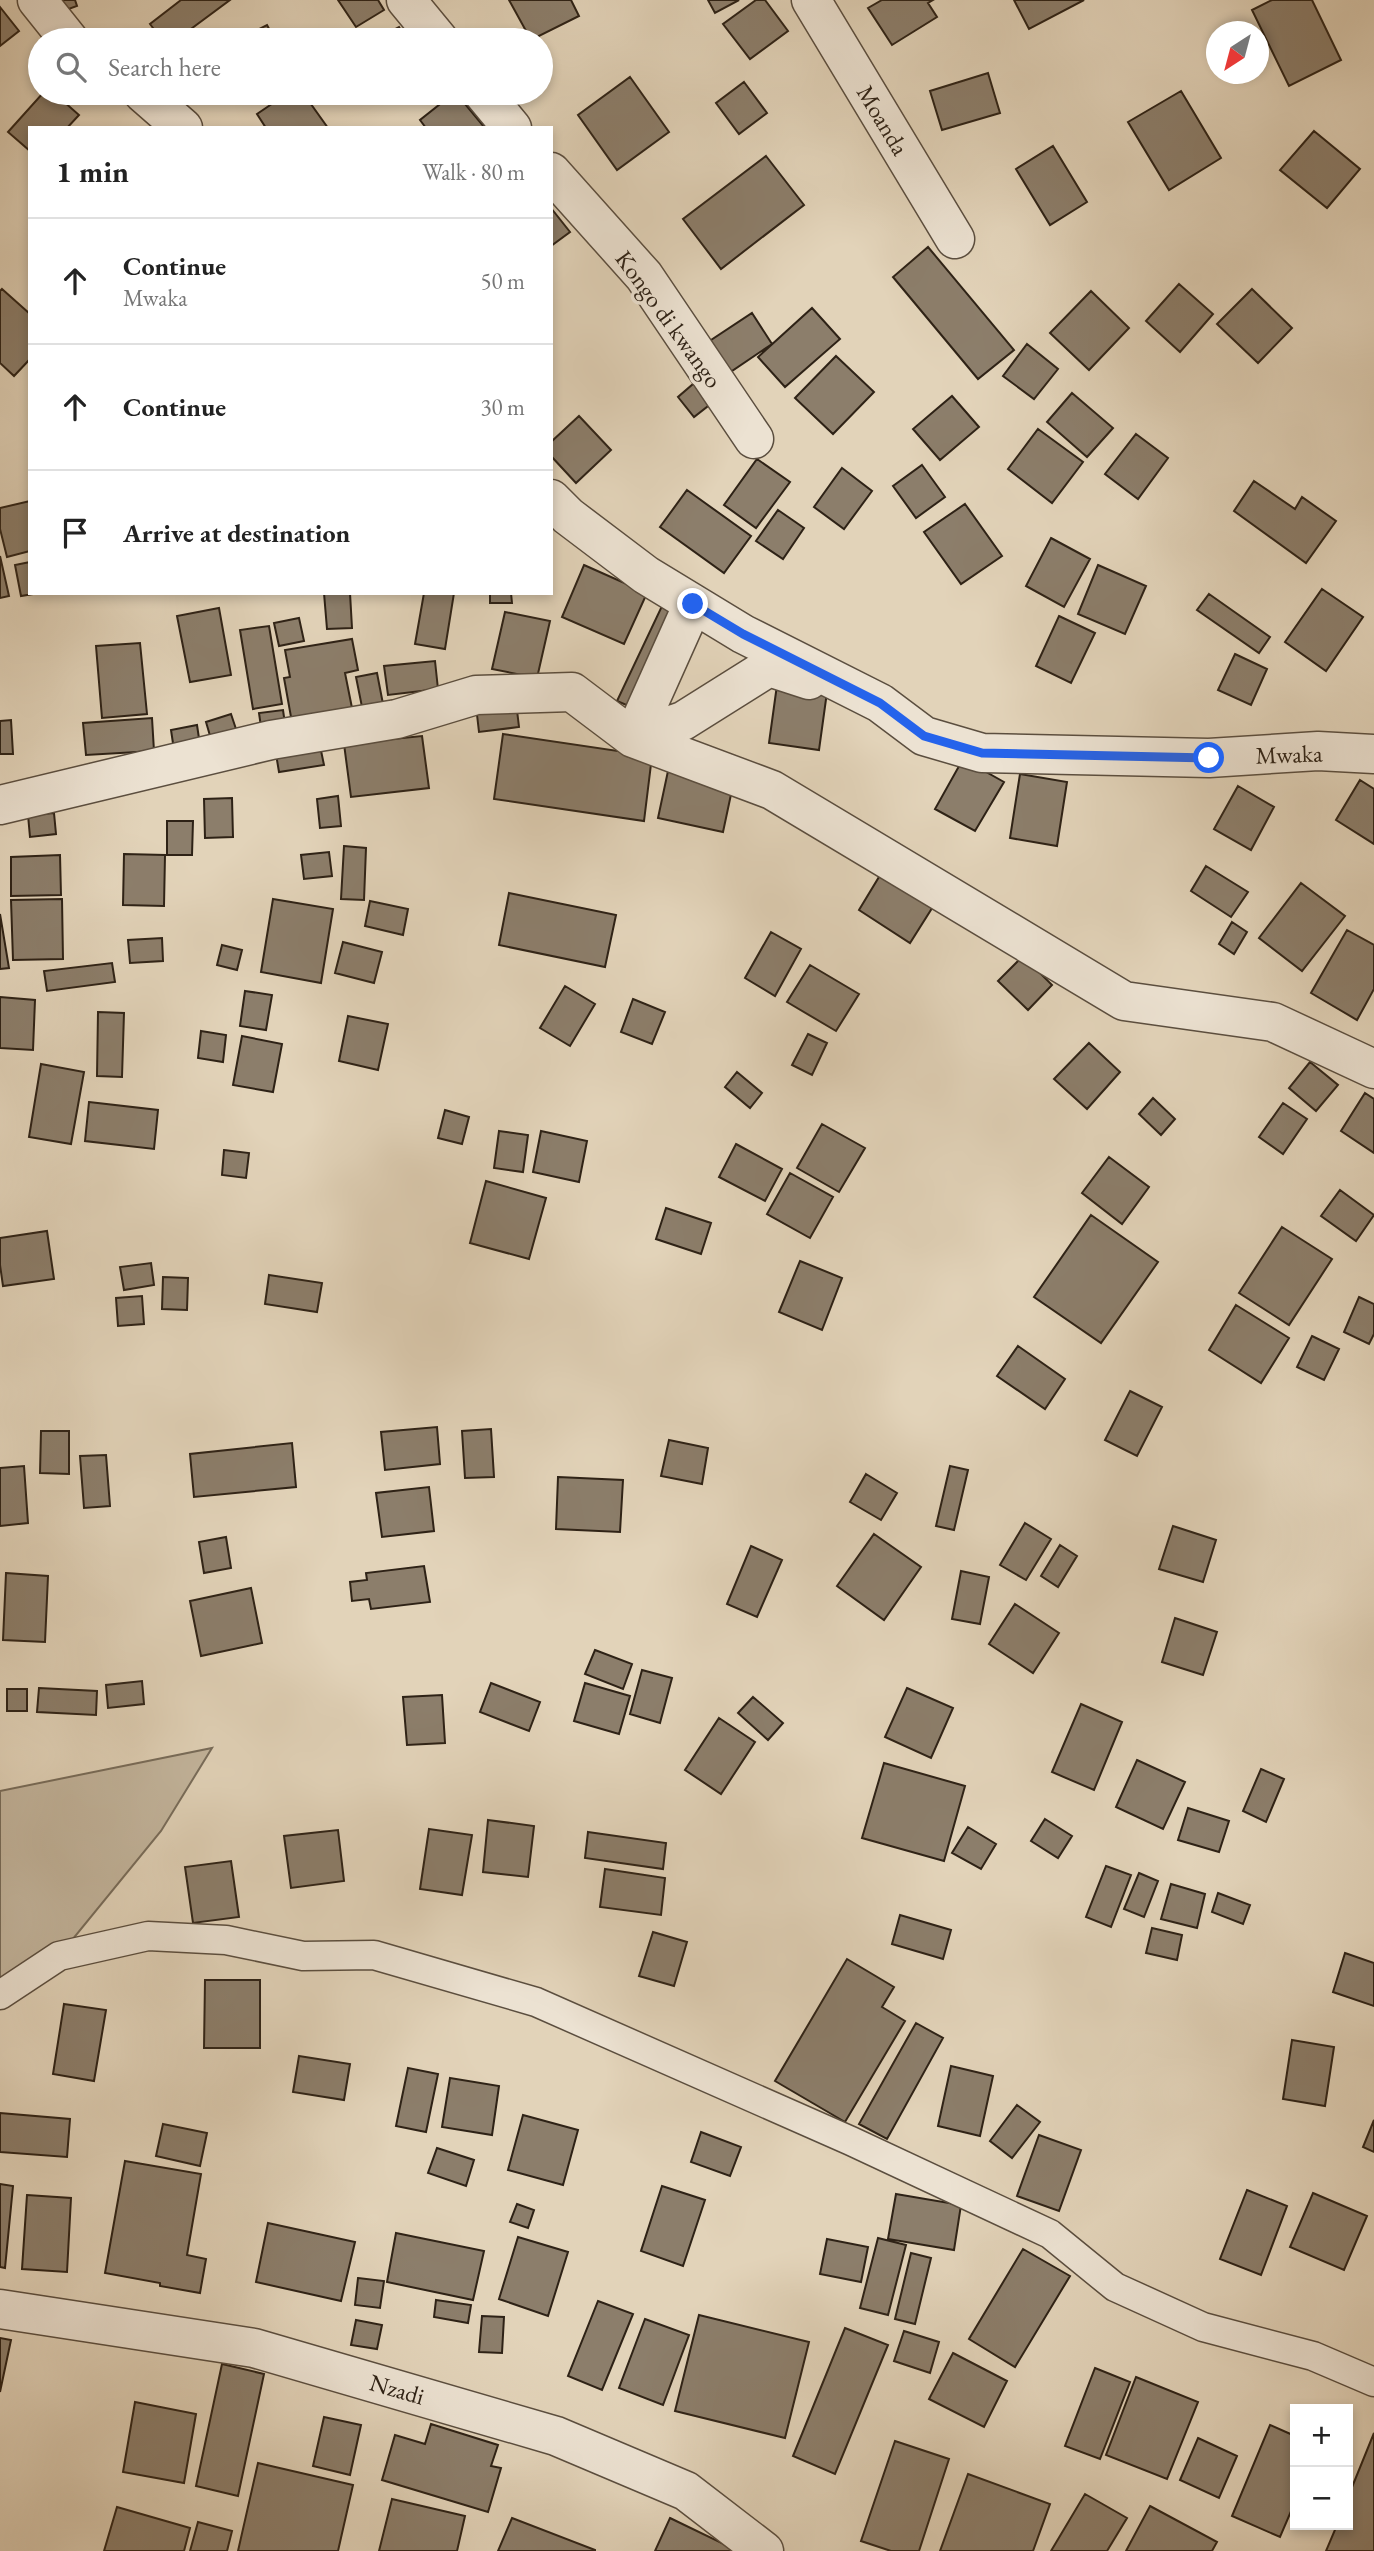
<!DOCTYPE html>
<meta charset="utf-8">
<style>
:root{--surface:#fff;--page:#f2f2f2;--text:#222;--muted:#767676;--line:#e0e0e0}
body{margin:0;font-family:"EB Garamond",serif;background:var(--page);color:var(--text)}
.controls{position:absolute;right:21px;bottom:21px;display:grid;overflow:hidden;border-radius:0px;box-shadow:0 4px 10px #0003}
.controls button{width:63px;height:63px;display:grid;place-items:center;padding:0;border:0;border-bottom:2px solid var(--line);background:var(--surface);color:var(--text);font:35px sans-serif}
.compass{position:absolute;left:1206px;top:21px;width:63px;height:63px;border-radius:50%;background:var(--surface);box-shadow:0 4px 10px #0003;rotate:216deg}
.stop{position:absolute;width:21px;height:21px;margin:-16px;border:5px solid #2563eb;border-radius:50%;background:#fff}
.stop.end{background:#2563eb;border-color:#fff;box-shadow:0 2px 7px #0008}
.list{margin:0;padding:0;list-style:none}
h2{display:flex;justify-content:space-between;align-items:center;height:91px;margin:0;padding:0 28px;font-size:30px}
h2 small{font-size:23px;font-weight:400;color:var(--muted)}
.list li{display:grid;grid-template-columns:46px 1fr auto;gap:21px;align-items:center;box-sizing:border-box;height:126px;padding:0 28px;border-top:2px solid var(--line)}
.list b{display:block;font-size:26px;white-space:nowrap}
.list p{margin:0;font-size:23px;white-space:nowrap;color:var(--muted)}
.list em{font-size:23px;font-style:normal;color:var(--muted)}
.icon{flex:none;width:38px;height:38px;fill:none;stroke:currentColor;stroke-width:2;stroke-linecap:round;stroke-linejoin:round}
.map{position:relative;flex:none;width:1374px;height:2551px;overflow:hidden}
.search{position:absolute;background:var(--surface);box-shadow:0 4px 10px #0003;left:28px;top:28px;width:525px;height:77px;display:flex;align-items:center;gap:18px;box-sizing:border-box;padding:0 24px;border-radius:38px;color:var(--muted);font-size:26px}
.panel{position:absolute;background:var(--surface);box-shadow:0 4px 10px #0003;left:28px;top:126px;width:525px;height:469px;border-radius:0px}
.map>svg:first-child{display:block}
.green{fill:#c3b59d;stroke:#786c5a;stroke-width:2}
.building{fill:#8c7e6b;stroke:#2e2216;stroke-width:2}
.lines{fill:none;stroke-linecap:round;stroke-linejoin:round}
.lane-casing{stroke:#5b4e3f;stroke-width:31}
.street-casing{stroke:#5b4e3f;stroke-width:41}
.lane{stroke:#ece2d2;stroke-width:28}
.street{stroke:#ece2d2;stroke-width:38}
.route{stroke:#2563eb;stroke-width:9}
.labels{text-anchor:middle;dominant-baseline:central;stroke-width:7;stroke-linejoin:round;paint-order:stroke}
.street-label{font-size:24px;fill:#2e2216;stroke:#ece2d2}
</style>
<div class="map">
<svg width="1374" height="2551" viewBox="0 0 1374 2551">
<rect width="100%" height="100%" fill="#e2d3b9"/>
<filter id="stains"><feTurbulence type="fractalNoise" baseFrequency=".00286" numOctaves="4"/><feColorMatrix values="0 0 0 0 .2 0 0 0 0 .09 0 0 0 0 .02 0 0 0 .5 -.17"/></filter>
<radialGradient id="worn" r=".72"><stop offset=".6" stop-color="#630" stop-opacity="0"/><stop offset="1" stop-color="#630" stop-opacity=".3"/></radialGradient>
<path class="green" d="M212,1748L161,1831L59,1956L0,1995V1791Z"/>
<path class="building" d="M50,0H75L77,6L55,14Z
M181,0H230L176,40H162L150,24Z
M338,0H378L384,10L356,27Z
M509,0H571L579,16L531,40Z
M708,0H739L715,13Z
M756,0H765L788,31L750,59L723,24Z
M882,0H933L928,3L937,17L892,45L868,8Z
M1014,0H1084L1029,29Z
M1272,0H1312L1341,60L1289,86L1252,10Z
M0,7L19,31L0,46Z
M267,25L275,40H239V39Z
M399,27L406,40H374Z
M988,73L1000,113L942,130L930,91Z
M630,77L669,132L617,170L578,115Z
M744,82L767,113L739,134L716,103Z
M1181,91L1221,158L1169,190L1128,122Z
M43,93H54L79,115L67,128H30V151L8,132Z
M288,93H303L328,128H266L257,114Z
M454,93H456L485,128H426L420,120Z
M1314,131L1360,169L1327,208L1280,170Z
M1053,146L1087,202L1050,225L1016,169Z
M766,156L804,205L721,269L683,219Z
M551,208L570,232L551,246Z
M928,247L1014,350L978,379L893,277Z
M1179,284L1213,314L1180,352L1146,321Z
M2,289L30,314V359L14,376L0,363V291Z
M1252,289L1292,328L1258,363L1217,324Z
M1091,291L1129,328L1089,370L1050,333Z
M812,308L840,339L785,387L758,357Z
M752,313L772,344L726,375L705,344Z
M1027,344L1058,369L1034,399L1003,376Z
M836,356L874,392L833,434L795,398Z
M700,378L717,399L694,417L678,397Z
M1072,393L1113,428L1087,457L1047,422Z
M952,396L979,427L940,460L913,429Z
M579,416L611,450L576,483L551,456V442Z
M1038,429L1083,462L1052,503L1008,469Z
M1136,434L1168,458L1138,499L1105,474Z
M757,459L790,482L756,528L724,505Z
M922,465L945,497L916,518L893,486Z
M842,468L872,491L844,529L814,507Z
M1254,481L1295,509L1302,497L1336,521L1306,563L1234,511Z
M687,490L751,536L724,573L660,527Z
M30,501V551L7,557L0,529V508Z
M965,504L1002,556L961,584L924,532Z
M778,510L804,528L783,559L756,541Z
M1051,538L1090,559L1064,607L1026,586Z
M0,556L9,596L0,598Z
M30,562V593H39L21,596L15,565Z
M584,565L647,593L624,644L562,617Z
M1098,565L1146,586L1125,634L1078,614Z
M1322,589L1363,617L1326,671L1285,642Z
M324,593H350L352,628L327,629Z
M424,593H454L445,649L415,644Z
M490,593H511L512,603H490Z
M1209,594L1270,637L1259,653L1197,610Z
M662,606L676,612L631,707L617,701Z
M219,608L231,675L190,682L177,616Z
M505,612L550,621L537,678L492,669Z
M1059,616L1095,633L1071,683L1036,666Z
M299,618L304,641L279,646L274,623Z
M269,626L282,704L253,709L240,630Z
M352,639L358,670L345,673L354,718L293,728L284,678L290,677L285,650Z
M140,643L147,714L102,718L96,646Z
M1235,654L1267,669L1251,705L1218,690Z
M435,661L438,689L388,695L384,666Z
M377,673L383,704L362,707L356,677Z
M777,685L827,692L819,750L769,743Z
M516,702L519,727L479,732L476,706Z
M283,710L286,731L262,734L259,713Z
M231,714L239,738L213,746L206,722Z
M152,718L154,751L86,755L83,723Z
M11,720L13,754H0V721Z
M197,725L200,745L174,750L171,730Z
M503,734L652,756L644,821L494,799Z
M422,736L429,788L351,797L344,744Z
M319,741L324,765L279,772L275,748Z
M963,759L1004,782L975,831L935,809Z
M668,771L733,785L723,832L658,818Z
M1020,774L1067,782L1057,846L1010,838Z
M1360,780L1374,789V844L1336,820Z
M1238,786L1274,807L1251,850L1214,829Z
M338,796L341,826L320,828L317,799Z
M232,798L233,837L205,838L204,799Z
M54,813L56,834L30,837L28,815Z
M167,821H193L192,855H167Z
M344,846L366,848L364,900L341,899Z
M329,852L332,876L304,879L301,855Z
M124,854L165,855L164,906L123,905Z
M60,855L61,895L11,896V857Z
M1206,866L1248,892L1231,917L1191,891Z
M882,872L934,905L910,943L859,910Z
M1301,883L1345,916L1302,971L1259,938Z
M509,893L616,915L605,967L499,945Z
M62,899L63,959L13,960L11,900Z
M273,899L333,909L321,983L261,972Z
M370,901L408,909L403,935L365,926Z
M0,914L9,968L0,969Z
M1232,922L1247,932L1234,954L1219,944Z
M1347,930L1374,945V989L1357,1020L1311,993Z
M771,932L801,949L775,996L745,978Z
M162,938L163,961L130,963L128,940Z
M343,942L382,952L374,983L335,973Z
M222,945L242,950L237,970L217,965Z
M1023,956L1052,985L1028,1010L998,981Z
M112,963L115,982L47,991L44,971Z
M810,965L859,994L836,1031L787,1002Z
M565,986L595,1004L570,1046L540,1028Z
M245,991L272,995L266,1030L240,1026Z
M0,997L35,1000L33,1050L0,1048Z
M633,999L665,1012L652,1044L621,1032Z
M98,1012L124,1013L122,1077L97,1076Z
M348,1016L388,1024L378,1070L339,1061Z
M201,1031L226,1035L223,1062L198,1058Z
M808,1034L827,1043L812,1075L792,1065Z
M242,1036L282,1044L273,1092L233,1085Z
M1089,1043L1120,1072L1087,1109L1054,1079Z
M1310,1062L1338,1085L1316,1111L1289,1088Z
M41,1064L84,1072L71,1144L29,1137Z
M737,1072L762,1093L750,1108L725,1087Z
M1365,1093L1374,1099V1153L1341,1131Z
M1153,1098L1175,1119L1161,1135L1139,1114Z
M89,1102L158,1110L154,1149L85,1141Z
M1283,1103L1307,1119L1283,1154L1259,1137Z
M445,1110L469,1117L462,1144L438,1138Z
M822,1124L865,1148L839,1192L797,1168Z
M499,1131L528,1135L523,1172L494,1168Z
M541,1131L587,1141L579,1182L533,1172Z
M736,1144L782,1169L765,1201L719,1177Z
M224,1150L249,1153L246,1178L222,1175Z
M1109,1157L1149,1187L1122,1224L1082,1193Z
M790,1173L833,1197L810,1238L767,1214Z
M486,1181L546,1198L529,1259L470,1243Z
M1340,1190L1374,1215L1356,1241L1321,1216Z
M666,1208L711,1223L701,1254L656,1239Z
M1091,1215L1158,1262L1101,1343L1034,1297Z
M1282,1227L1332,1259L1289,1325L1239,1293Z
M47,1231L54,1279L3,1286L0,1265V1238Z
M800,1261L842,1278L822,1330L779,1312Z
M151,1263L154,1285L124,1290L120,1267Z
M269,1275L322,1283L317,1312L265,1304Z
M163,1277L188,1278L187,1310L162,1309Z
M142,1296L144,1324L118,1326L116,1298Z
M1359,1297L1374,1304V1334L1369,1344L1344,1332Z
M1236,1305L1289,1338L1261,1383L1209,1350Z
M1312,1336L1339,1349L1324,1380L1297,1367Z
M1018,1346L1065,1379L1045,1409L997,1376Z
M1130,1391L1162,1407L1137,1456L1105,1440Z
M437,1427L440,1464L385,1470L381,1432Z
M491,1429L494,1477L465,1478L462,1431Z
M41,1431H69V1474L40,1473Z
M669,1440L708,1448L702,1484L661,1476Z
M292,1443L296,1487L194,1497L190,1454Z
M106,1455L110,1506L84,1508L80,1456Z
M24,1466L28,1523L0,1526V1468Z
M950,1466L968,1470L954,1530L936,1526Z
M866,1474L897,1493L881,1520L850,1502Z
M558,1477L623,1480L620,1532L556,1529Z
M429,1487L434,1531L382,1537L376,1493Z
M1025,1523L1051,1539L1026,1580L1000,1565Z
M1173,1526L1216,1540L1203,1582L1159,1569Z
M874,1534L921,1567L884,1620L837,1586Z
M226,1537L231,1568L204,1573L199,1542Z
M1060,1545L1077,1556L1058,1587L1041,1576Z
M751,1546L782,1560L757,1617L727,1604Z
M424,1566L430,1602L371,1609L369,1599L352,1601L350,1582L367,1580L366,1573Z
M961,1571L989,1577L980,1624L952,1619Z
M6,1573L48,1576L45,1642L3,1640Z
M251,1588L262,1643L201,1656L190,1601Z
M1015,1604L1059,1633L1033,1673L989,1644Z
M1175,1618L1217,1632L1203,1675L1162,1662Z
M595,1650L632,1664L623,1689L585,1674Z
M642,1670L672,1678L660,1723L630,1714Z
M142,1681L144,1704L108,1708L106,1685Z
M491,1683L540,1702L529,1731L480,1712Z
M585,1683L630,1696L619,1734L574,1721Z
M39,1688L97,1691L96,1715L37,1712Z
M907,1688L953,1708L931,1758L885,1737Z
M7,1689H27V1711H7Z
M442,1695L445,1743L407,1745L403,1697Z
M753,1697L783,1723L768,1740L738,1713Z
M1081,1704L1122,1722L1094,1790L1052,1772Z
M719,1718L755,1742L721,1794L685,1770Z
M1137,1760L1185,1782L1163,1829L1116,1807Z
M884,1763L965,1786L944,1861L862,1838Z
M1261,1769L1284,1779L1266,1822L1243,1811Z
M1188,1808L1229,1821L1219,1852L1178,1840Z
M1045,1819L1072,1836L1058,1858L1031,1841Z
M488,1820L534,1826L528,1877L483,1872Z
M968,1827L996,1844L981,1869L952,1853Z
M429,1829L472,1835L462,1895L420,1889Z
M338,1830L344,1881L291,1888L284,1836Z
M588,1832L666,1843L663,1869L585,1858Z
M231,1861L239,1917L193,1923L185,1867Z
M1106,1866L1131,1875L1111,1927L1086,1917Z
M605,1869L665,1878L661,1915L600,1907Z
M1139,1873L1158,1881L1144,1917L1124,1909Z
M1171,1884L1205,1894L1197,1928L1161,1919Z
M1218,1893L1250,1905L1243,1924L1212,1912Z
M900,1915L951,1930L943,1959L892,1944Z
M1152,1928L1182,1935L1177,1960L1146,1953Z
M653,1932L687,1942L674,1986L639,1976Z
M1345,1953L1374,1963V2006L1333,1992Z
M847,1959L894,1987L882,2007L905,2021L845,2122L775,2081Z
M205,1980H260V2048H204Z
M64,2004L106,2010L94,2081L53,2074Z
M916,2023L943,2038L887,2139L859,2124Z
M1292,2040L1334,2047L1325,2106L1283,2099Z
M299,2056L350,2064L344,2100L293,2092Z
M951,2066L993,2076L980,2136L938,2126Z
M408,2068L438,2074L426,2132L396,2126Z
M450,2078L499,2086L492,2135L442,2127Z
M1017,2105L1040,2122L1012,2158L990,2141Z
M0,2113L70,2119L67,2157L0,2152Z
M523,2115L578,2130L563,2185L508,2170Z
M1374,2120V2152L1363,2147Z
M163,2124L207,2133L200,2166L156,2156Z
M701,2132L741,2147L730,2176L691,2162Z
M1039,2135L1081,2150L1059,2211L1017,2196Z
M437,2148L474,2160L466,2186L428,2173Z
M125,2161L201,2174L187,2255L206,2259L200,2293L160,2286V2283L105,2273Z
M0,2184L13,2186L5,2268L0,2267Z
M662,2186L705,2200L683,2266L641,2251Z
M1247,2190L1287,2206L1261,2275L1220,2259Z
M1313,2193L1367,2216L1344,2270L1290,2247Z
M896,2194L961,2205L954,2250L888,2239Z
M27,2195L71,2198L67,2272L22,2269Z
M517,2204L534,2210L528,2228L510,2222Z
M268,2223L355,2242L341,2301L256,2282Z
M396,2233L484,2251L473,2300L387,2282Z
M518,2237L568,2252L548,2316L499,2299Z
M878,2238L906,2245L888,2315L860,2308Z
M827,2239L868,2247L861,2282L820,2274Z
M1023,2249L1070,2276L1015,2367L969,2339Z
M911,2253L931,2258L915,2324L895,2319Z
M358,2278L384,2281L380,2308L355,2305Z
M436,2300L471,2305L468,2323L434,2317Z
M598,2301L633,2314L602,2390L568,2376Z
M699,2315L809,2342L785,2438L675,2411Z
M482,2316L504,2317L502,2353L479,2352Z
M645,2319L689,2335L663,2405L619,2388Z
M356,2320L382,2325L377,2349L351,2345Z
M845,2328L888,2345L835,2474L793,2456Z
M904,2331L939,2342L930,2373L894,2361Z
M0,2338L11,2340L0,2392Z
M953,2353L1007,2381L984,2427L929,2399Z
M222,2364L264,2374L238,2496L196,2486Z
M1095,2368L1130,2382L1100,2459L1065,2446Z
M1136,2377L1198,2402L1167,2479L1106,2455Z
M135,2402L196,2414L184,2483L123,2472Z
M324,2417L361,2425L350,2475L313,2466Z
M431,2424L498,2445L491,2466L501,2468L488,2512L382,2480L395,2435L425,2444Z
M1270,2425L1295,2436V2502L1280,2537L1232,2516Z
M1374,2433V2551H1326L1337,2525H1348V2497Z
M1198,2438L1237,2456L1219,2498L1180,2480Z
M895,2441L949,2459L919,2551H891L861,2541Z
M258,2463L353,2485L338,2551H238Z
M968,2474L1050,2504L1033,2551H940Z
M1085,2494L1127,2518L1107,2551H1051Z
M392,2499L465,2516L457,2551H379Z
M1150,2506L1217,2542L1212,2551H1126Z
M117,2507L190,2528L184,2551H104Z
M512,2518L595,2550V2551H498Z
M670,2518L732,2548L730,2551H655Z
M198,2522L232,2531L227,2551H190Z"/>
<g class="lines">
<g class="lane-casing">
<path id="lane" d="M0,1995L59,1956L148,1936L226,1940L303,1956L374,1955L536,2002L851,2141L1050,2234L1115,2287L1203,2327L1313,2356L1374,2382"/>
</g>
<g class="street-casing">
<path id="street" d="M37,0L69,40
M406,0L439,40
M811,0L955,239
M143,93L183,128
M483,93L512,128
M551,172L644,276L754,439
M551,499L568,516L646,575L743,634L880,703L924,736L982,753L1209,758L1318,751L1374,754
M633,738L683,721L769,667L809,680
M633,738L693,604
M0,805L271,740L397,719L476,695L572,692L633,738L772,790L1124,1001L1273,1022L1374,1069
M0,2309L254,2348L556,2436L686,2491L764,2551"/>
</g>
<use href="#lane" class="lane"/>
<use href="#street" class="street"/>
</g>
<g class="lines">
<path class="route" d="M693,604L743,634L880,703L924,736L982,753L1209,758"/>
</g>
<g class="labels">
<g class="street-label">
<text transform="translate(883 120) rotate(59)">Moanda</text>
<text transform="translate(669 319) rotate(54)">Kongo di kwango</text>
<text transform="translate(1289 754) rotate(-2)">Mwaka</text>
<text transform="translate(397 2389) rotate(16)">Nzadi</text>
</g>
</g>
<rect width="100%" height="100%" filter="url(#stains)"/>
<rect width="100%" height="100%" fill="url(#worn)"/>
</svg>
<div class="controls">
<button>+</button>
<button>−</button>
</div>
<svg class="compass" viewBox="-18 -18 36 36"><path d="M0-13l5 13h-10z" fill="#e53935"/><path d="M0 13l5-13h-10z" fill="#767676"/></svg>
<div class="stop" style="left:1209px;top:758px"></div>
<div class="stop end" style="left:693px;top:604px"></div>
<div class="search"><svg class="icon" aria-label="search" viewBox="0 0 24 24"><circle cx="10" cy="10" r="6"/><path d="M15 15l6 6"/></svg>Search here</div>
<section class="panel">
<h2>1 min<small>Walk · 80 m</small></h2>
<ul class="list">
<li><svg class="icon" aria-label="ahead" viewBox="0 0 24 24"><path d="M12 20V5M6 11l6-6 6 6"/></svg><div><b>Continue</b><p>Mwaka</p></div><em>50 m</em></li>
<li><svg class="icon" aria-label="ahead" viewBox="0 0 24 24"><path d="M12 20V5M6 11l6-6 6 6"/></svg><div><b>Continue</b></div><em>30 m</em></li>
<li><svg class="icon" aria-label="arrive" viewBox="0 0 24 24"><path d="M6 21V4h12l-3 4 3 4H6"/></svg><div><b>Arrive at destination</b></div></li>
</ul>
</section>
</div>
